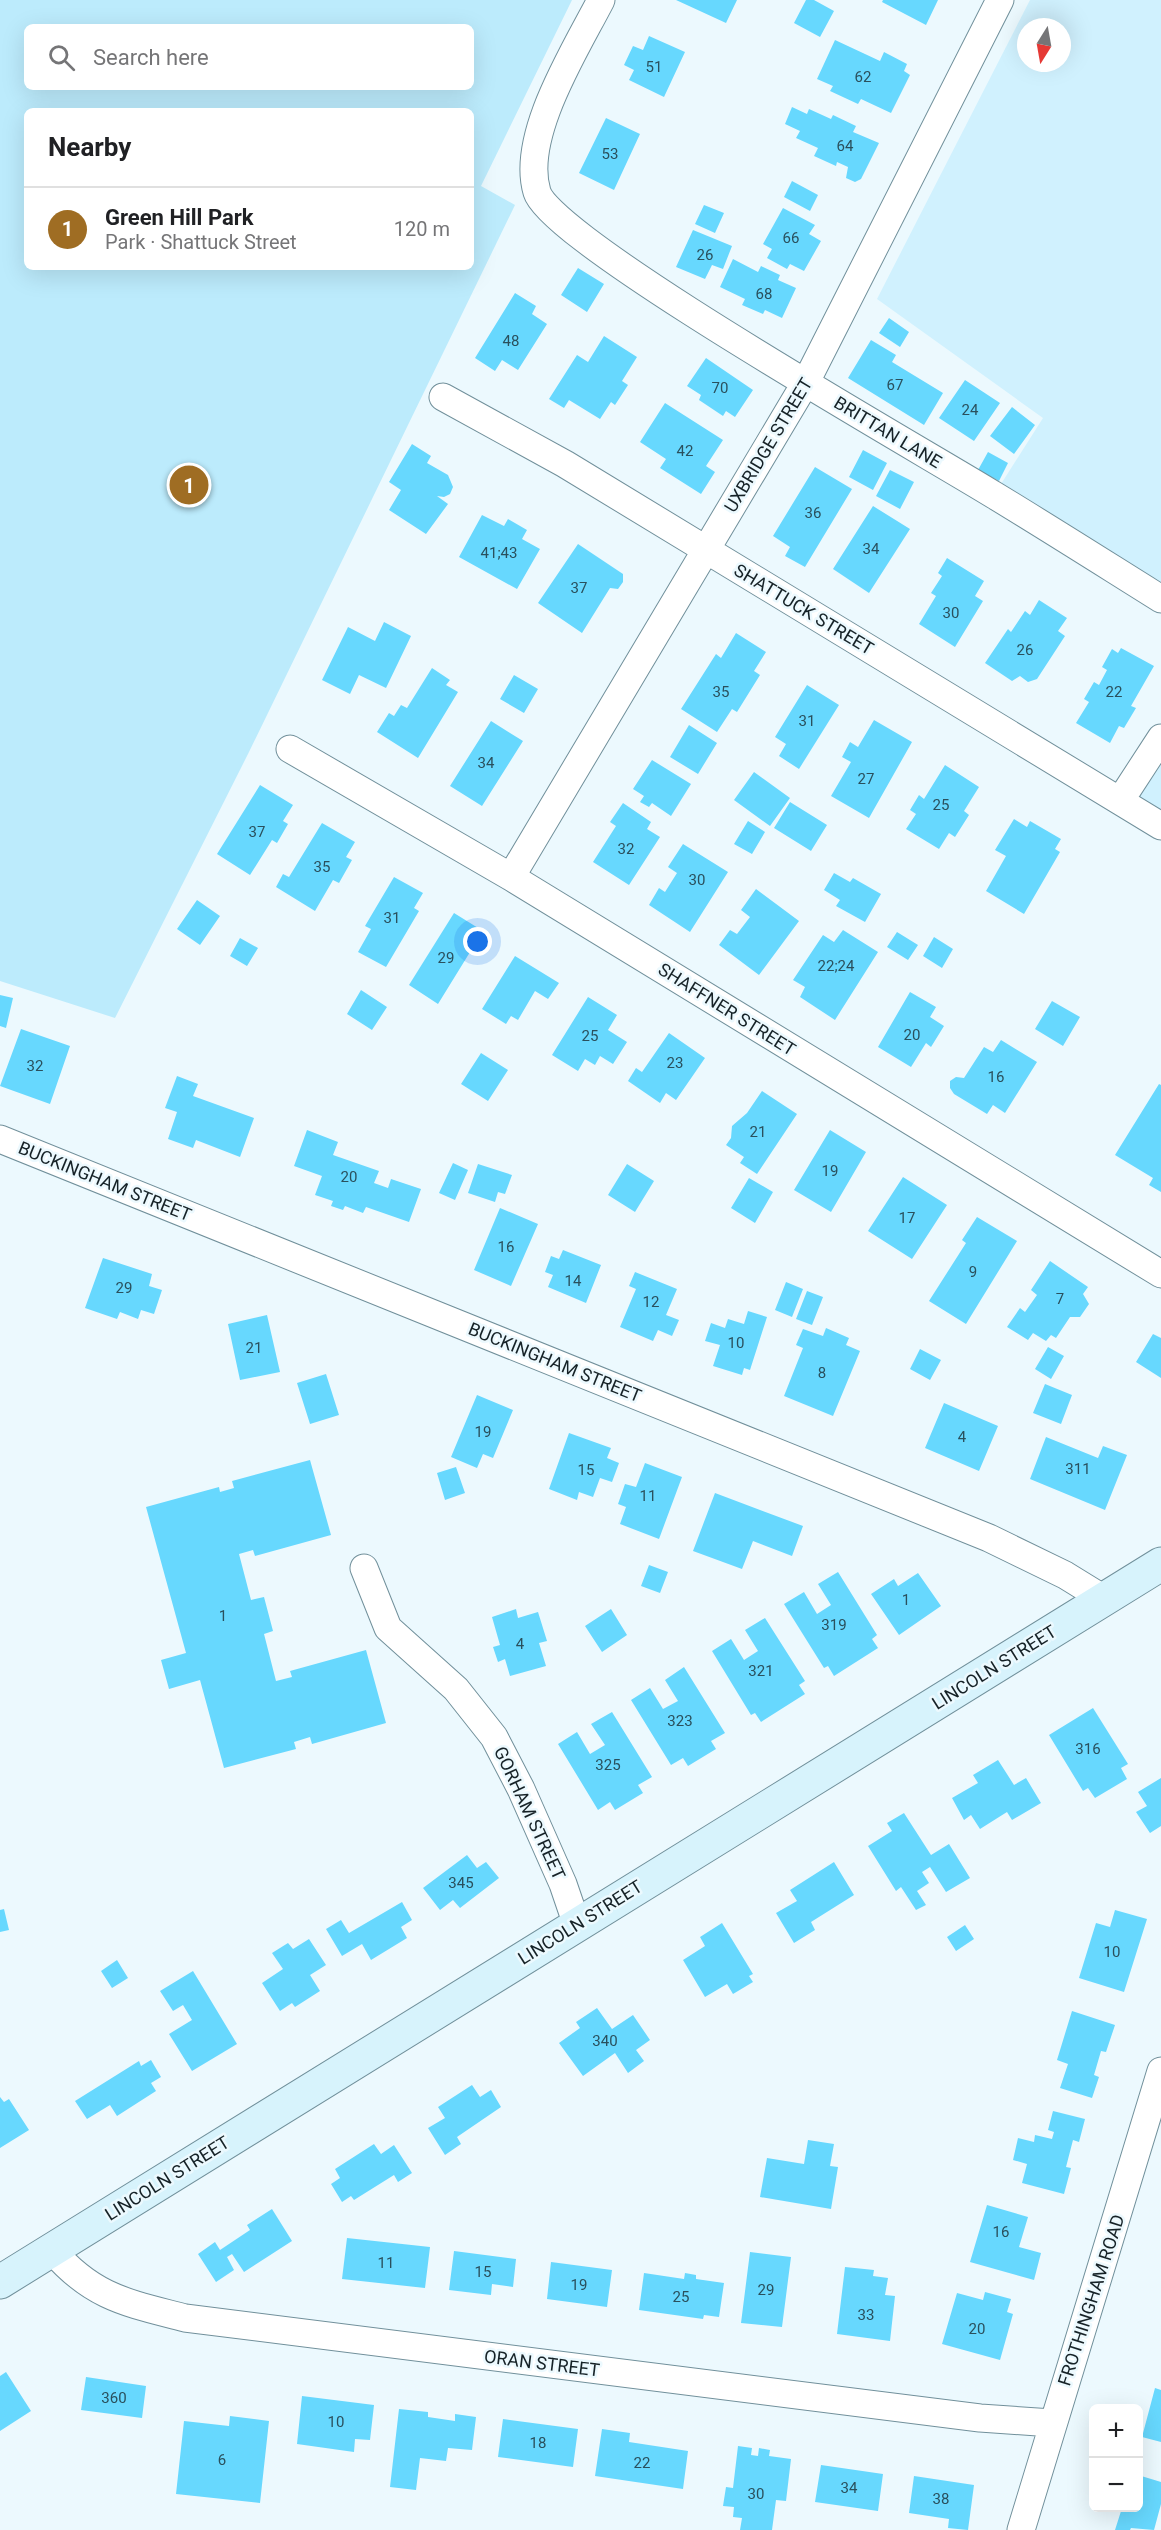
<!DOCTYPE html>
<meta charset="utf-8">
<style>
:root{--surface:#fff;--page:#f2f2f2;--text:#202124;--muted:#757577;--line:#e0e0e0;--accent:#9f6d23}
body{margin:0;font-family:Roboto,sans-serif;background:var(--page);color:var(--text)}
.controls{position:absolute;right:18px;bottom:18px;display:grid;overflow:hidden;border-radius:9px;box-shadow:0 6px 24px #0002}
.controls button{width:54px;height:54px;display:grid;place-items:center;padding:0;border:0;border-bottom:2px solid var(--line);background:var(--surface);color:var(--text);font:30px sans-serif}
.compass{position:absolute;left:1017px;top:18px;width:54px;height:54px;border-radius:50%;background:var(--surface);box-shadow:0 6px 24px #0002;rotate:191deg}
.you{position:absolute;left:478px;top:942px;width:21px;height:21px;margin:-15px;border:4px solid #fff;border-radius:50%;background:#1a73e8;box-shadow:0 0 0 9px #1a73e833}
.badge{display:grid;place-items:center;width:39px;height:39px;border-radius:50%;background:var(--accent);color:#fff;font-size:20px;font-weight:700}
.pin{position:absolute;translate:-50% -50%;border:3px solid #fff;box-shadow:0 2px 6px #0006}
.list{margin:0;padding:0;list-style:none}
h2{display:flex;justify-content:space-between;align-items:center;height:78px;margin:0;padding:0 24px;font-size:26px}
h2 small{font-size:20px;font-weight:400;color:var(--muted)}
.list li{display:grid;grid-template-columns:39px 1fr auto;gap:18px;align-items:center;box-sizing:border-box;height:84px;padding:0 24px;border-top:2px solid var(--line)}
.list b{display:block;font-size:22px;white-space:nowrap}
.list p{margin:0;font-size:20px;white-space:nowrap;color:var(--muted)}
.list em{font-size:20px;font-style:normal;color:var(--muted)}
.icon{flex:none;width:33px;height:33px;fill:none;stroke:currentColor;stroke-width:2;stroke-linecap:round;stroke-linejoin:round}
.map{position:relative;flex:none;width:1161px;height:2530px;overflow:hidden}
.search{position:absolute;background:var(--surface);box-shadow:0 6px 24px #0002;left:24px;top:24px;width:450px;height:66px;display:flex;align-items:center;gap:15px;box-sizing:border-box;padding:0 21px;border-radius:9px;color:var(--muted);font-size:22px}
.panel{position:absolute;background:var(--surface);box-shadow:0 6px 24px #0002;left:24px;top:108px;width:450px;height:162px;border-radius:9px}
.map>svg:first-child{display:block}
.built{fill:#d0f1fe;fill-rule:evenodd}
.green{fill:#bcebfc;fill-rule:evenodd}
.building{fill:#67d8fe}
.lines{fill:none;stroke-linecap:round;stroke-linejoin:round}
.minor-casing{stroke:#71909b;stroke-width:29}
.secondary-casing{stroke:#71909b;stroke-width:35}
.minor{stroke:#fff;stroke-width:27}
.secondary{stroke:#d7f3fc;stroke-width:33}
.labels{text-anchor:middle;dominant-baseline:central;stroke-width:5;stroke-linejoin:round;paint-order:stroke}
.number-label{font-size:15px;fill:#2a505d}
.street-label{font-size:18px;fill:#162227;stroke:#ecf9fe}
</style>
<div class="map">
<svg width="1161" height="2530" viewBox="0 0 1161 2530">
<rect width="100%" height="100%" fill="#ecf9fe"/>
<path class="built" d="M1030,0H1161V599L994,495L1043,418L877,299ZM1026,27H1062V63H1026Z
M1161,738V826L1120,801Z"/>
<path class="green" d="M0,0H572L481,186L515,205L248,754L115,1018L0,981ZM27,27H471V87H27ZM27,111H471V267H27Z"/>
<path class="building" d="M676,0H737L726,23Z
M806,0H814L834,11L820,37L794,23Z
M883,0H938L926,25L882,2Z
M649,36L685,52L664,97L629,80L634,70L624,65L633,46L643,50Z
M835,40L880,61L884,52L907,64L904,71L910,75L891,113L861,99L858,104L830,91L833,86L817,79Z
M792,107L807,114L809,109L831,119L833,115L856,126L853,132L879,143L861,179L855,182L846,178L848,167L837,162L836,166L814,156L818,148L796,138L800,131L785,124Z
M606,118L640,134L614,190L579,173Z
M792,181L818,195L810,211L784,197Z
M704,205L724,213L715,233L695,224Z
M783,208L815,225L809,234L821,241L804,271L790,264L787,269L767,258L772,249L763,244Z
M693,230L732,246L723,269L712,265L705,279L676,267Z
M733,259L758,272L761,266L780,275L778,280L796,288L782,318L765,310L763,314L742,305L745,299L720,287Z
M578,268L604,284L587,312L561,295Z
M515,293L536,306L532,314L547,324L518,370L502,360L495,371L475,358Z
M889,318L909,332L900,347L879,333Z
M604,336L637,357L622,381L628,385L615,405L611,402L600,419L569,400L564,408L549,399L577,355L588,362Z
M871,340L896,355L892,362L943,393L924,425L848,378Z
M706,358L753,390L735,417L726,411L723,416L699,400L701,395L687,386Z
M965,380L1000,403L974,441L939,418Z
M665,403L723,440L706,466L715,472L701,494L660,468L666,459L640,442Z
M1012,407L1035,425L1014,454L990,436Z
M412,444L431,456L427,463L448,475L453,487L450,494L444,497L437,496L448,504L426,534L389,510L401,490L389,482Z
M863,450L887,463L873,490L849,477Z
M988,452L1008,463L999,481L978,470Z
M815,467L852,489L805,567L785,556L790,547L773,536Z
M890,470L914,482L900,509L876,496Z
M873,506L910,529L869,593L833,569Z
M482,515L504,526L508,519L527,530L522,539L540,549L517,589L459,557Z
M578,544L623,574V582L618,589L610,588L582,633L538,603Z
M947,558L984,581L975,596L983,601L955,647L919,624L936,596L931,593L942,576L938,573Z
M1039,600L1067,618L1058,631L1065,636L1037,679L1028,682L1020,676L1012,681L985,663L1008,629L1011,632L1025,611L1030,615Z
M384,622L411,636L386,688L359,675L350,694L322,680L348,627L375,641Z
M736,633L766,652L754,671L760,675L737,712L732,709L717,732L681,709L716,654L721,658Z
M1121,648L1154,666L1131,706L1136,708L1124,728L1119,726L1110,743L1076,723L1089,702L1084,699L1094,682L1099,685L1107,670L1102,667L1112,649L1118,653Z
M432,668L450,680L446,685L458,692L418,758L377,732L389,713L394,716L401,705L407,708Z
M514,675L538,689L524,713L500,699Z
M807,685L839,705L799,769L779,756L786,744L775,737Z
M874,720L912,742L869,818L831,796L851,762L842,757L850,742L858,747Z
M491,721L523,741L482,806L450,786Z
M689,725L717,743L698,774L670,757Z
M652,760L691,784L671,816L652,803L649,807L640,802L644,796L633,789Z
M945,765L979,787L964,811L969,815L955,837L949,833L939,849L906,829L916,814L910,810L919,795L924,799Z
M754,772L790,798L770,826L734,800Z
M260,785L293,805L283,821L288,824L277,843L272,840L250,875L217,854Z
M790,802L827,825L811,851L774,828Z
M623,803L651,822L647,829L660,837L629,885L593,862L616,826L610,822Z
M1014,819L1027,827L1030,821L1061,839L1055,849L1060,852L1024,914L986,891L1006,856L995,850Z
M748,821L765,832L752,854L734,844Z
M322,823L355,842L346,857L352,860L339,883L333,880L315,911L276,887L283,874L289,877Z
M683,844L728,872L690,932L649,905L659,888L665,892L677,873L668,867Z
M834,873L850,882L853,878L881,894L865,922L836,906L840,900L824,890Z
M394,877L423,893L414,908L419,911L386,967L358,952L371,929L365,926Z
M756,889L799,921L759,975L719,945L730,930L737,934L750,917L741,910Z
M197,900L220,916L200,945L177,929Z
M454,913L483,931L438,1004L409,985Z
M843,930L878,952L835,1020L800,997L805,987L793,980L823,935L834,942Z
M897,932L918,945L908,960L887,947Z
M934,937L953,949L942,968L923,956Z
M240,938L258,948L247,966L230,956Z
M515,956L559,983L548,999L535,991L518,1020L511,1016L506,1024L482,1009Z
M361,990L387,1007L372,1030L347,1014Z
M910,992L936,1007L930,1017L944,1026L931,1047L926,1043L911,1067L878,1047Z
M0,995L13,998L6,1028L0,1026Z
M588,997L617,1015L608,1030L627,1042L613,1064L600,1056L595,1065L585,1059L578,1071L552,1055Z
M1052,1001L1080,1017L1063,1046L1035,1029Z
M21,1029L70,1046L50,1104L0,1086Z
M669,1033L705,1058L676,1100L666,1093L660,1103L628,1081L636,1068L642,1072Z
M1001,1040L1037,1062L1005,1113L993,1105L987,1114L954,1094L950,1088V1081L956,1077L964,1078L984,1047L993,1052Z
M481,1053L508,1070L488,1101L461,1084Z
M177,1076L198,1084L193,1096L254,1118L240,1157L196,1140L193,1148L168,1139L177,1112L165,1108Z
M1159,1084L1161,1085V1192L1149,1185L1153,1178L1115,1155Z
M762,1091L797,1114L757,1174L740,1163L744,1157L726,1145L731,1138L732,1126L747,1113Z
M307,1130L338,1142L333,1155L379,1171L374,1183L388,1188L391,1179L421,1189L409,1222L366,1207L363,1213L345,1206L343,1210L331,1206L333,1201L315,1195L322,1176L294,1166Z
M830,1130L866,1152L831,1212L794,1190Z
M453,1163L468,1170L455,1200L439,1193Z
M478,1164L512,1175L505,1194L498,1192L495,1202L468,1193Z
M627,1164L654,1181L635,1212L608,1195Z
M903,1177L947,1205L912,1259L868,1231Z
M749,1178L773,1192L755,1223L731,1208Z
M500,1208L538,1224L511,1286L474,1270Z
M977,1217L1017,1241L966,1324L929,1301L966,1243L962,1240Z
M563,1250L601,1265L586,1303L548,1287L553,1275L545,1272L551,1256L559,1259Z
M103,1258L152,1274L149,1286L162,1290L154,1314L141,1310L138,1319L120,1312L117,1319L85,1308Z
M1050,1261L1088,1287L1083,1294L1089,1304L1080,1317H1070L1056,1338L1051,1335L1046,1341L1033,1333L1028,1340L1007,1327L1020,1308L1025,1312L1037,1295L1031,1290Z
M635,1272L677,1289L666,1315L679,1320L672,1336L658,1330L653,1341L620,1327L636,1289L629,1286Z
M786,1282L803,1289L792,1317L775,1310Z
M807,1291L823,1297L812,1325L796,1319Z
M748,1311L767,1317L750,1370L744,1368L742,1375L713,1366L720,1345L705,1341L711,1323L725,1328L728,1319L744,1324Z
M267,1315L280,1372L240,1380L228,1324Z
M826,1328L849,1338L846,1345L860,1351L833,1416L784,1396L803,1348L796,1345L803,1329L823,1336Z
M1153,1334L1161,1338V1378L1136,1362Z
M1048,1347L1064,1356L1051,1379L1035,1369Z
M920,1349L941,1360L930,1380L910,1369Z
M326,1374L339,1415L310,1424L297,1383Z
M1045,1384L1072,1395L1061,1424L1033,1413Z
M477,1395L513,1410L493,1458L483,1454L477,1468L451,1457Z
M944,1403L998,1426L979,1471L925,1448Z
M569,1433L611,1448L607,1458L619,1463L612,1482L600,1478L593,1497L579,1492L577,1500L549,1489Z
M1046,1437L1098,1458L1103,1446L1127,1455L1105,1510L1030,1479Z
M310,1460L331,1535L255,1556L253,1550L239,1554L251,1600L264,1597L273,1631L264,1634L276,1681L292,1677L290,1671L366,1650L386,1723L312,1744L310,1737L294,1742L296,1749L224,1768L200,1680L169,1689L161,1660L186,1653L146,1507L219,1487L220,1492L234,1488L232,1481Z
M645,1463L682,1477L659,1539L620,1524L626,1507L618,1504L625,1484L636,1487Z
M456,1467L465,1493L445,1500L437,1473Z
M715,1493L803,1526L792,1556L753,1541L742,1569L693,1551Z
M649,1565L668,1572L660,1593L641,1586Z
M838,1572L877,1635L872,1639L878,1648L834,1676L828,1666L824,1668L784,1604L804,1592L817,1614L831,1605L818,1584Z
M918,1573L941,1606L899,1635L871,1594L894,1579L898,1586Z
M516,1609L518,1618L538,1612L547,1641L539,1643L546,1666L510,1676L505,1659L498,1662L493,1647L500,1645L492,1617Z
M611,1609L627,1635L602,1652L585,1626Z
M765,1618L805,1681L799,1685L805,1694L761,1722L755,1713L751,1715L712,1651L731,1639L744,1660L758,1651L745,1630Z
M684,1667L725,1733L711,1741L716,1749L688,1766L683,1758L671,1765L631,1700L650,1688L663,1709L678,1701L665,1680Z
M1093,1708L1128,1764L1121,1768L1127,1779L1095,1798L1088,1788L1083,1791L1049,1735Z
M612,1712L652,1777L638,1785L643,1793L615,1810L610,1802L598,1810L558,1744L577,1732L590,1754L605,1745L591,1724Z
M998,1760L1014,1785L1026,1778L1041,1803L1012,1820L1007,1812L980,1829L971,1815L964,1820L952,1798L978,1783L973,1775Z
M1161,1778V1826L1150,1833L1136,1812L1147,1806L1138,1792Z
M904,1813L931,1855L949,1844L970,1878L946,1892L930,1867L922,1872L929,1883L917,1891L926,1905L916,1910L901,1887L896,1891L868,1846L892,1831L887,1823Z
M467,1855L477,1868L486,1862L499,1878L460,1908L453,1900L440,1910L423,1888Z
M834,1862L854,1895L811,1922L815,1930L794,1943L776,1913L797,1901L790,1890Z
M402,1902L412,1920L401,1927L407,1938L371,1960L362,1944L342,1956L326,1929L341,1920L349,1933Z
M4,1909L9,1930L0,1932V1910Z
M1115,1910L1147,1919L1124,1992L1079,1978L1096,1923L1110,1927Z
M722,1923L753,1974L749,1976L753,1982L733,1994L727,1984L705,1997L683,1960L705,1946L700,1937Z
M965,1925L974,1939L956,1951L947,1937Z
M309,1939L326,1965L310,1975L320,1991L295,2007L292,2003L280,2011L262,1983L283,1969L272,1953L288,1943L293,1949Z
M117,1960L128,1978L112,1988L101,1971Z
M193,1971L237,2044L192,2071L169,2034L192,2020L183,2005L173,2011L160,1991Z
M597,2008L612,2029L633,2015L650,2040L636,2050L644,2061L628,2073L615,2053L583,2076L559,2043L580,2028L576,2022Z
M1072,2011L1115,2025L1106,2052L1101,2051L1094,2075L1099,2077L1092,2098L1060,2088L1068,2064L1057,2060Z
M151,2060L161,2077L151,2083L156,2091L117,2116L110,2105L87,2119L75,2101L139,2061L141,2066Z
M472,2085L480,2097L491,2090L501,2107L457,2137L461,2144L445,2155L428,2128L445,2118L438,2107Z
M0,2097L4,2102L9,2099L29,2130L0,2148Z
M1053,2111L1085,2119L1079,2142L1073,2140L1066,2167L1071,2168L1064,2194L1022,2183L1027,2164L1013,2160L1018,2138L1034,2142L1035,2135L1052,2139L1054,2132L1048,2130Z
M808,2140L834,2144L830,2166L838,2167L831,2209L760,2197L767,2158L804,2164Z
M374,2144L381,2154L394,2145L412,2173L398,2182L394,2175L354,2200L351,2196L342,2202L331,2184L340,2178L335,2169Z
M987,2205L1028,2217L1019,2247L1041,2253L1034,2280L970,2262Z
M272,2209L292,2241L244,2272L232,2254L227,2257L234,2270L216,2282L198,2254L215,2242L220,2250L250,2230L247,2225Z
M347,2238L430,2247L425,2288L342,2279Z
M454,2251L516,2259L513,2287L492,2284L491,2295L449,2290Z
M750,2252L791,2257L782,2327L741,2323Z
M551,2262L612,2270L607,2307L547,2299Z
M845,2267L874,2270L873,2276L888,2278L885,2295L895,2296L890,2341L837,2334Z
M644,2273L684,2279L685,2273L696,2275V2279L724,2283L719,2317L704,2315L703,2319L639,2310Z
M985,2292L1011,2299L1007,2312L1013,2314L1000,2360L942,2344L957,2293L983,2300Z
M6,2372L31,2411L0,2431V2376Z
M86,2377L146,2386L142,2418L81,2410Z
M1155,2388L1161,2390V2442L1142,2437Z
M302,2396L374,2405L370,2440L355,2439L354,2452L297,2444Z
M399,2409L428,2412V2417L455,2421V2414L476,2417L472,2450L448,2448L446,2461L420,2458L416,2490L390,2487Z
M230,2416L269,2421L260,2503L176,2494L184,2421L229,2426Z
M503,2419L578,2429L573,2467L498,2457Z
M602,2429L630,2433L629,2442L688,2451L683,2489L595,2476Z
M738,2446L752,2448L751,2455L758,2456L759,2448L770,2450L769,2456L791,2459L786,2501L776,2500L772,2530H740L742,2518L733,2517L734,2507L723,2506L726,2487L733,2488Z
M821,2465L883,2474L878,2511L815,2502Z
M1138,2475L1161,2482V2504L1154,2530L1131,2528L1130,2530H1115L1122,2508H1138Z
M914,2476L974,2485L968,2530L948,2528L949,2519L909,2513Z"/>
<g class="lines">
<g class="minor-casing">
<path id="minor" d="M601,0C576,49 520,136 537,192C551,241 928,454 994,495C1050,529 1105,564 1161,599
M443,397L565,464L1161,826
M290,749L511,877L1161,1274
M1120,801L1161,738
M511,877L806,382L1000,0
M0,1139L989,1538L1065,1575L1104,1599
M364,1568L388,1628L456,1689L494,1737L521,1789L563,1884L577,1925
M52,2250C93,2298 128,2303 185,2318L980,2418L1052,2423
M1021,2530L1161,2071"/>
</g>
<g class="secondary-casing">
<path id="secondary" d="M0,2282L1161,1564"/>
</g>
<use href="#minor" class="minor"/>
<use href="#secondary" class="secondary"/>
</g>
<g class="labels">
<g class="number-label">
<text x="654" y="67">51</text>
<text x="863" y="77">62</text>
<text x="845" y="146">64</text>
<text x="610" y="154">53</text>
<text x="791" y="238">66</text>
<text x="705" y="255">26</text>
<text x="764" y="294">68</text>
<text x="511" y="341">48</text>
<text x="895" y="385">67</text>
<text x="720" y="388">70</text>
<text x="970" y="410">24</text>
<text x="685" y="451">42</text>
<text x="813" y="513">36</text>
<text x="871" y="549">34</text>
<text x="499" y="553">41;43</text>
<text x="579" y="588">37</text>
<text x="951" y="613">30</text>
<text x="1025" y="650">26</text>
<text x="721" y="692">35</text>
<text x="1114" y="692">22</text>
<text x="807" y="721">31</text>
<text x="486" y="763">34</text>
<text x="866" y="779">27</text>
<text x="941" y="805">25</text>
<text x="257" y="832">37</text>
<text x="626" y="849">32</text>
<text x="322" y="867">35</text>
<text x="697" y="880">30</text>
<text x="392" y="918">31</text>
<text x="446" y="958">29</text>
<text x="836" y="966">22;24</text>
<text x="912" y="1035">20</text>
<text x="590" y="1036">25</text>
<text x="675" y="1063">23</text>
<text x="35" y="1066">32</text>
<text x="996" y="1077">16</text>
<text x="758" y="1132">21</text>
<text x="830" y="1171">19</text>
<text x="349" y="1177">20</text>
<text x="907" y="1218">17</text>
<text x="506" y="1247">16</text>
<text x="973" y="1272">9</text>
<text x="573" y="1281">14</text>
<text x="124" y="1288">29</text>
<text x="1060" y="1299">7</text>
<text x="651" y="1302">12</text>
<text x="736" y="1343">10</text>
<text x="254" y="1348">21</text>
<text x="822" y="1373">8</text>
<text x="483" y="1432">19</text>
<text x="962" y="1437">4</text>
<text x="1078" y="1469">311</text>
<text x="586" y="1470">15</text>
<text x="648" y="1496">11</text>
<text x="906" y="1600">1</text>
<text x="223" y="1616">1</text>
<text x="834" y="1625">319</text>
<text x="520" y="1644">4</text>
<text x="761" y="1671">321</text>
<text x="680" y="1721">323</text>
<text x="1088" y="1749">316</text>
<text x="608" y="1765">325</text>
<text x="461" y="1883">345</text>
<text x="1112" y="1952">10</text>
<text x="605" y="2041">340</text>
<text x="1001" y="2232">16</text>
<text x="386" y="2263">11</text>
<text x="483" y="2272">15</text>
<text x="579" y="2285">19</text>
<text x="766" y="2290">29</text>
<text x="681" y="2297">25</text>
<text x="866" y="2315">33</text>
<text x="977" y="2329">20</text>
<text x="114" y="2398">360</text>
<text x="336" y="2422">10</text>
<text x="538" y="2443">18</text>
<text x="222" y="2460">6</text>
<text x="642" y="2463">22</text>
<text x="849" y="2488">34</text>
<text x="756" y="2494">30</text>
<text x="941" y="2499">38</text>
</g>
<g class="street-label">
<text transform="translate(888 432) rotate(31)">BRITTAN LANE</text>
<text transform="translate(768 445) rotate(-59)">UXBRIDGE STREET</text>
<text transform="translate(804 609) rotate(31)">SHATTUCK STREET</text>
<text transform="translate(727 1009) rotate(32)">SHAFFNER STREET</text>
<text transform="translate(105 1181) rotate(22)">BUCKINGHAM STREET</text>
<text transform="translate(555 1362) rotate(22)">BUCKINGHAM STREET</text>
<text transform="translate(994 1667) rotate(-32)">LINCOLN STREET</text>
<text transform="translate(530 1813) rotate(65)">GORHAM STREET</text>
<text transform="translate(580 1922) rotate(-32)">LINCOLN STREET</text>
<text transform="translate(167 2178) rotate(-32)">LINCOLN STREET</text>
<text transform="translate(1091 2300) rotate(-72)">FROTHINGHAM ROAD</text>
<text transform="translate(542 2363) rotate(7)">ORAN STREET</text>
</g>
</g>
</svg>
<div class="controls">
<button>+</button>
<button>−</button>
</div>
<svg class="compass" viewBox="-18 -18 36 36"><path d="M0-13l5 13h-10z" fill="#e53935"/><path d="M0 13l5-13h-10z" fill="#757577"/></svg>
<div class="you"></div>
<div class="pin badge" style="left:189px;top:485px">1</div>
<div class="search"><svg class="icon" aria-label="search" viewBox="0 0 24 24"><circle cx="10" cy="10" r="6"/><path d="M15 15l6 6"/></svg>Search here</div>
<section class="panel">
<h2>Nearby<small></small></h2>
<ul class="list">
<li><span class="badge">1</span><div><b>Green Hill Park</b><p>Park · Shattuck Street</p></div><em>120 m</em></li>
</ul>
</section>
</div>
